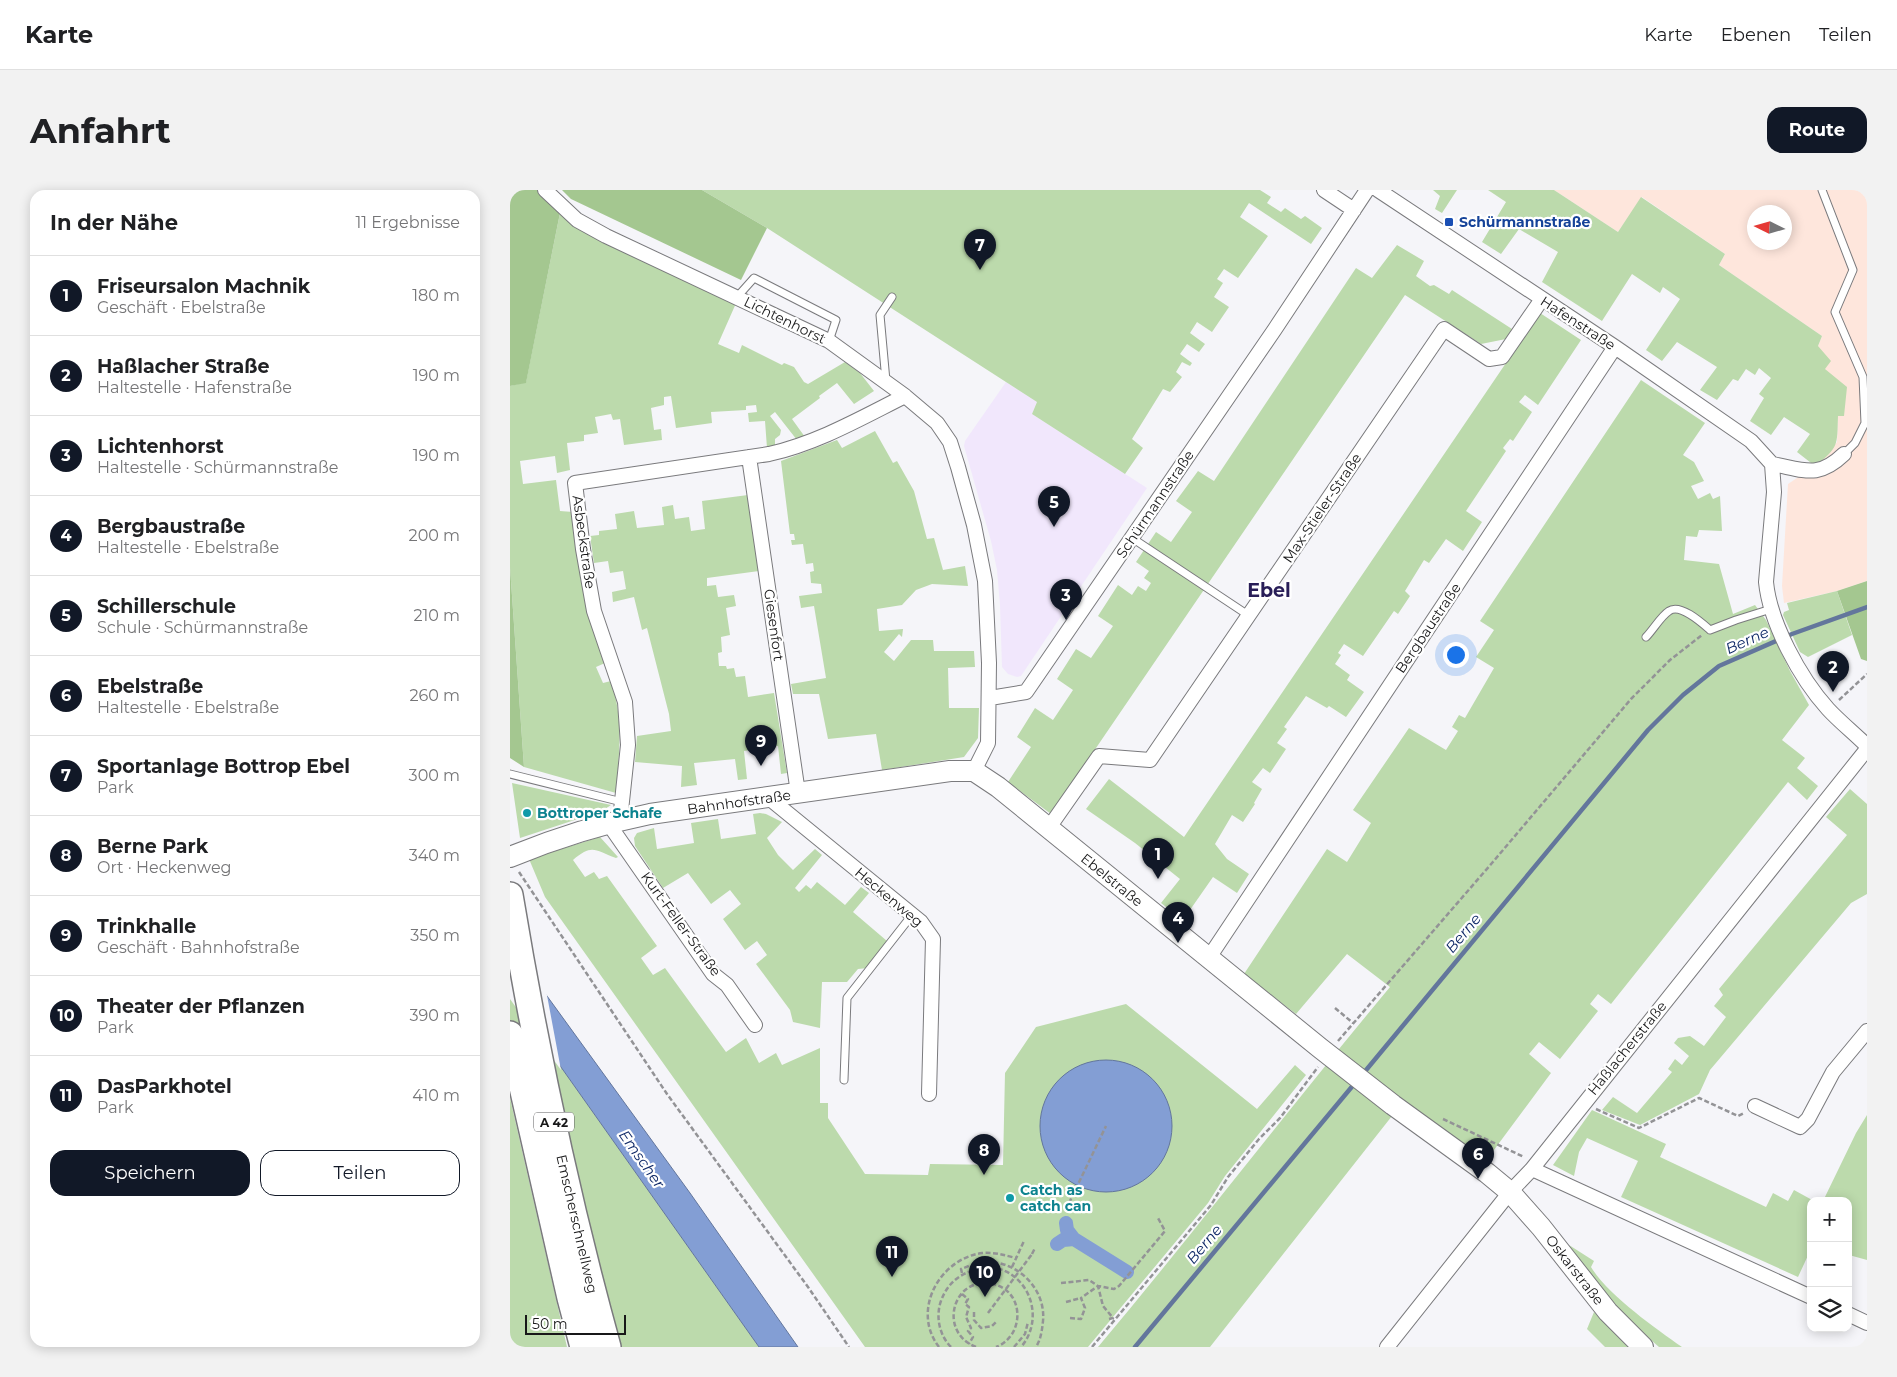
<!DOCTYPE html>
<html lang="de">
<meta charset="utf-8">
<style>
:root{--surface:#fff;--page:#f2f2f2;--text:#202124;--muted:#757577;--line:#e0e0e0;--accent:#111827}
body{margin:0;font-family:Montserrat,sans-serif;background:var(--page);color:var(--text)}
.controls{position:absolute;right:15px;bottom:15px;display:grid;overflow:hidden;border-radius:10px;box-shadow:0 2px 12px #0003}
.controls button{width:45px;height:45px;display:grid;place-items:center;padding:0;border:0;border-bottom:1px solid var(--line);background:var(--surface);color:var(--text);font:25px sans-serif}
.compass{position:absolute;left:1237px;top:15px;width:45px;height:45px;border-radius:50%;background:var(--surface);box-shadow:0 2px 12px #0003;rotate:275deg}
.scale{position:absolute;left:15px;bottom:12px;width:101px;box-sizing:border-box;padding-left:5px;border:2px solid #181819;border-top:0;font-size:14px;line-height:18px;white-space:nowrap;color:#181819;-webkit-text-stroke:4px #fff;paint-order:stroke}
.you{position:absolute;left:945px;top:464px;width:18px;height:18px;margin:-12px;border:4px solid #fff;border-radius:50%;background:#1a73e8;box-shadow:0 0 0 8px #1a73e833}
.badge{display:grid;place-items:center;width:32px;height:32px;border-radius:50%;background:var(--accent);color:#fff;font-size:16px;font-weight:700}
.pin{position:absolute;translate:-50% -41px;filter:drop-shadow(0 1px 2px #0008)}
.pin::after{content:'';position:absolute;top:26px;width:18px;height:15px;background:inherit;clip-path:polygon(0 0,100% 0,50% 100%)}
.list{margin:0;padding:0;list-style:none}
h2{display:flex;justify-content:space-between;align-items:center;height:65px;margin:0;padding:0 20px;font-size:21px}
h2 small{font-size:16px;font-weight:400;color:var(--muted)}
.list li{display:grid;grid-template-columns:32px 1fr auto;gap:15px;align-items:center;box-sizing:border-box;height:80px;padding:0 20px;border-top:1px solid var(--line)}
.list b{display:block;font-size:19px;white-space:nowrap}
.list p{margin:0;font-size:16px;white-space:nowrap;color:var(--muted)}
.list em{font-size:16px;font-style:normal;color:var(--muted)}
.actions{display:flex;gap:10px;padding:15px 20px}
.actions a{flex:1;padding:11px 0;border:1px solid var(--accent);border-radius:15px;text-align:center;font-size:18px;color:var(--accent)}
.actions .main{background:var(--accent);color:#fff}
.icon{flex:none;width:28px;height:28px;fill:none;stroke:currentColor;stroke-width:2;stroke-linecap:round;stroke-linejoin:round}
.map{position:relative;flex:none;width:1357px;height:1157px;overflow:hidden;border-radius:15px}
header{display:flex;align-items:center;gap:30px;box-sizing:border-box;height:70px;padding:0 25px;background:var(--surface);border-bottom:1px solid var(--line)}
header strong{font-size:24px}
nav{display:flex;gap:28px;margin-inline-start:auto;font-size:18px}
.intro{display:flex;align-items:center;justify-content:space-between;box-sizing:border-box;height:120px;padding:0 30px}
h1{margin:0;font-size:35px}
.button{padding:12px 22px;border-radius:15px;background:var(--accent);color:#fff;font-size:18px;font-weight:700}
main{display:flex;gap:30px;padding:0 30px}
aside{flex:1;background:var(--surface);border-radius:15px;box-shadow:0 2px 12px #0003}
.map>svg:first-child{display:block}
.industrial{fill:#fee6dc;fill-rule:evenodd}
.education{fill:#f1e7fc}
.green{fill:#bcdaac}
.forest{fill:#a4c790}
.water{fill:#839ed4;stroke:#63769c}
.pier{fill:#f5f5f9}
.lines{fill:none;stroke-linecap:round;stroke-linejoin:round}
.stream{stroke:#63769c;stroke-width:4.5}
.canal{stroke:#839ed4;stroke-width:14}
.lane-casing{stroke:#7a7a7d;stroke-width:9}
.street-casing{stroke:#7a7a7d;stroke-width:16}
.secondary-casing{stroke:#7a7a7d;stroke-width:22}
.highway-casing{stroke:#7a7a7d;stroke-width:28}
.path{stroke:#939396;stroke-width:2.5;stroke-dasharray:5 2.5;stroke-linecap:butt}
.lane{stroke:#fff;stroke-width:7}
.street{stroke:#fff;stroke-width:14}
.secondary{stroke:#fff;stroke-width:20}
.highway{stroke:#fff;stroke-width:25}
.path-bridge{stroke:#939396;stroke-width:2.5;stroke-dasharray:5 2.5;stroke-linecap:butt}
.transit-dot{fill:#1a4fb4;stroke:#fff;stroke-width:2}
.culture-dot{fill:#0f9aa8;stroke:#fff;stroke-width:2}
.labels{text-anchor:middle;dominant-baseline:central;stroke-width:4.5;stroke-linejoin:round;paint-order:stroke}
.shield{fill:#fff;stroke:#5d5d5e;stroke-width:1}
.shield-label{font-size:12px;font-weight:bold;fill:#181819}
.transit-label{font-size:14px;font-weight:bold;fill:#164399;stroke:#fff;text-anchor:start}
.street-label{font-size:14px;fill:#181819;stroke:#fff}
.culture-label{font-size:14px;font-weight:bold;fill:#0d838f;stroke:#fff;text-anchor:start}
.water-label{font-size:15px;font-style:italic;fill:#0e2867;stroke:#fff}
.district-label{font-size:19px;font-weight:bold;fill:#291e58;stroke:#fff}
</style>
<header>
<strong>Karte</strong>
<nav><a>Karte</a><a>Ebenen</a><a>Teilen</a></nav>
</header>
<div class="intro"><h1>Anfahrt</h1><a class="button">Route</a></div>
<main>
<aside>
<h2>In der Nähe<small>11 Ergebnisse</small></h2>
<ul class="list">
<li><span class="badge">1</span><div><b>Friseursalon Machnik</b><p>Geschäft · Ebelstraße</p></div><em>180 m</em></li>
<li><span class="badge">2</span><div><b>Haßlacher Straße</b><p>Haltestelle · Hafenstraße</p></div><em>190 m</em></li>
<li><span class="badge">3</span><div><b>Lichtenhorst</b><p>Haltestelle · Schürmannstraße</p></div><em>190 m</em></li>
<li><span class="badge">4</span><div><b>Bergbaustraße</b><p>Haltestelle · Ebelstraße</p></div><em>200 m</em></li>
<li><span class="badge">5</span><div><b>Schillerschule</b><p>Schule · Schürmannstraße</p></div><em>210 m</em></li>
<li><span class="badge">6</span><div><b>Ebelstraße</b><p>Haltestelle · Ebelstraße</p></div><em>260 m</em></li>
<li><span class="badge">7</span><div><b>Sportanlage Bottrop Ebel</b><p>Park</p></div><em>300 m</em></li>
<li><span class="badge">8</span><div><b>Berne Park</b><p>Ort · Heckenweg</p></div><em>340 m</em></li>
<li><span class="badge">9</span><div><b>Trinkhalle</b><p>Geschäft · Bahnhofstraße</p></div><em>350 m</em></li>
<li><span class="badge">10</span><div><b>Theater der Pflanzen</b><p>Park</p></div><em>390 m</em></li>
<li><span class="badge">11</span><div><b>DasParkhotel</b><p>Park</p></div><em>410 m</em></li>
</ul>
<div class="actions"><a class="main">Speichern</a><a>Teilen</a></div>
</aside>
<div class="map">
<svg width="1357" height="1157" viewBox="0 0 1357 1157">
<rect width="100%" height="100%" fill="#f5f5f9"/>
<path class="industrial" d="M1044,0H1357V391L1327,401L1274,413L1272,396L1278,294L1305,276L1327,252L1328,225L1334,226L1315,179L1308,156L1312,146L1209,75L1215,64L1132,7L1108,42ZM1244,22H1274V52H1244Z"/>
<path class="education" d="M496,192L527,212L522,224L637,298L511,486L507,487L498,484L492,477L490,415L487,380L481,351L454,256L455,251Z"/>
<path class="green" d="M192,0H750L761,7L757,13L771,22L775,18L791,29L795,26L812,38L801,54L739,13L730,27L758,46L728,88L714,79L707,89L713,93L704,107L719,117L702,142L687,132L680,143L695,154L689,162L677,154L670,164L682,173L680,176L672,172L666,182L672,187L660,202L653,199L622,249L633,258L615,284L522,224L527,212L257,38Z
M923,0H947L932,23L925,19L930,6Z
M978,0H1044L1108,42L1131,7L1215,64L1209,75L1312,146L1308,156L1321,171L1315,179L1337,197L1334,226H1328C1327,256 1329,257 1305,276L1287,262L1300,244L1274,227L1261,245L1240,231L1254,208L1249,204L1261,188L1249,178L1245,185L1236,179L1228,191L1223,189L1207,210L1190,200L1207,177L1167,152L1152,171L1136,160L1170,109L1153,97L1150,103L1122,84L1092,131L1032,92L1048,62L1009,39L991,64L972,52L996,12Z
M50,23L227,111L208,154L229,163L232,155L272,175L274,173L284,177L294,192L298,194L335,172L350,183L364,201L344,214L327,193L309,206L310,208L282,229L295,247L287,250L265,222L260,226L271,240L270,245L265,249V256L257,258L255,231L239,232L238,223L247,222L246,215L236,216V220L201,222L202,233L166,238L161,206L154,207V215L141,218L144,240L151,239L152,250L114,255L110,229L103,230L101,224L85,227L88,243L74,245V251L57,253L60,280L47,283L45,266L10,271L13,294L46,290L50,321L63,322L95,473L86,477L93,493L101,491C114,530 109,563 106,603L14,577L0,377V196L16,192Z
M887,55L914,71L906,86L920,96L924,95L939,104L942,100L1002,139L996,149L971,154L895,105L541,624L498,592L521,557L507,547L525,518L543,530L563,500L547,489L566,459L581,468L603,436L588,426L608,395L622,405L628,396L636,401L641,393L634,388L639,381L626,372L646,342L661,352L682,322L666,311L688,281L704,291L846,78L862,88Z
M1030,123L1071,150L1028,215L1015,205L1009,212L1022,222L1003,251L1000,249L993,258L996,261L956,321L972,332L953,361L936,349L919,373L914,370L895,401L900,406L888,424L884,421L853,466L834,454L828,463L831,465L825,474L840,485L837,490L854,502L836,527L819,516L817,518L796,506L774,537L777,539L767,553L776,559L760,583L753,578L742,592L752,599L744,613L745,614L733,632L722,625L705,654L717,669L739,684L727,703L703,687L673,730L651,713L670,689L625,653L576,619L599,589L674,647Z
M1131,190L1195,233L1173,265L1184,272L1194,291L1181,296L1188,309L1200,303L1203,309L1210,306L1212,341L1189,340L1187,347L1176,346L1174,370L1209,374L1223,424L1245,415L1256,430L1280,481L1299,515L1272,550L1295,568L1287,578L1308,596L1297,610L1278,592L1101,814L1088,804L1080,814L1088,821L1050,869L1029,852L1019,864L1041,883L978,968L972,964L964,966L893,912L700,1157H588C687,1039 781,916 880,797L837,764L786,824L734,784L817,659L837,672L861,633L843,620L899,538L936,560L948,541L942,537L949,525L955,528L984,478L966,467L984,440L970,431Z
M365,241L383,273L387,271L404,301L417,349L424,348L433,380L455,376L458,396L422,394L406,400L392,415L367,419L369,441L393,439L392,447L389,444L374,462L384,471L401,450H423L424,461H464L465,477L438,478L439,518H469L468,548L454,567L372,580L366,544L318,549L309,504H283L281,494L316,488L304,416L291,418L289,406L312,403L311,394L301,393L300,382L304,381L303,373L296,374L293,354L282,355L281,350H285L284,344H280L271,271L327,250L332,258Z
M238,305L249,381L197,388V396L206,395L208,407L224,405L226,416L216,418L220,445L211,447L212,462L208,463L209,476H216L217,479L224,478L226,487L235,486L238,507L264,503L277,583L271,584L268,556L234,561L237,589L228,590L225,569L184,573L187,595L171,597L172,576L125,572L127,546L161,541L159,524L137,438L132,440L124,407L103,412L102,402L116,399L113,381L100,383L98,371L84,373L80,346L89,345V341L107,339L105,324L124,321L127,338L154,335L152,317L163,315L165,329L179,327L181,341L195,339L192,311Z
M1327,401L1342,445L1298,467L1290,462L1273,425L1274,422L1279,420L1277,413Z
M2,593L101,615L92,621L10,648Z
M1340,599L1357,614V704L1341,713L1200,880L1189,904L1130,935L1092,920L1103,907L1127,923L1162,882L1158,879L1165,869L1172,875L1179,866L1164,853L1168,848L1180,846L1194,856L1216,827L1204,816L1213,805L1209,799L1337,645L1316,627Z
M250,623L256,624L272,632L257,648L268,665L283,680L305,659L312,665L285,698L289,702L296,695L301,699L307,692L335,715L351,697L359,703L343,722L377,751L358,778L348,779L337,792H312L310,838L283,832L280,820L246,774L257,765L247,751L235,760L213,729L231,714L220,700L201,714L178,683L153,698L125,656L124,648L127,643L144,638L147,659L184,653L181,633L208,629L211,649L246,644L243,624Z
M90,647L108,667L106,668C85,661 83,653 63,670L75,687L84,682L89,689L97,686L147,756L131,768L143,785L155,778L216,862L236,848L249,873L266,863L272,875L310,858V913H318V928L355,984L418,985L420,974L493,975L495,883L526,837L616,814L747,919L785,875L796,885L715,986L698,1013L578,1157H355L35,707L19,669Z
M0,805L249,1157H111L63,978L0,883Z
M0,908L57,1157H0Z
M1082,920L1156,954L1150,967L1256,1017L1263,1003L1278,1011L1284,1000L1304,1011H1301V1059L1288,1087L1111,1007L1128,971L1077,948L1069,962L1064,986L1043,975Z
M1357,925V1070L1339,1065L1338,1066V1011H1313L1346,943Z
M1059,1055L1084,1071L1081,1077C1098,1105 1145,1138 1172,1157H1149L1141,1150L1095,1105Z
M1084,1122L1118,1157H1095L1077,1139Z"/>
<path class="forest" d="M0,0H27L50,23L16,193L0,196Z
M52,0H192L257,38L231,90L61,9Z
M0,377L14,577L0,568Z
M1357,391V471L1351,469L1327,401Z"/>
<path class="water" d="M0,755L180,1003L288,1157H249L0,805Z
M530 936a66 66 0 1 1 132 0a66 66 0 1 1-132 0Z"/>
<path class="pier" d="M0,753L36,800L51,880L0,809Z"/>
<g class="lines">
<path class="stream" d="M852,885L1138,540L1173,505L1209,476L1282,444L1357,417
M625,1157L845,893"/>
<path class="canal" d="M556,1033L557,1040L564,1049
M547,1054L553,1050L564,1049L617,1082"/>
<g class="lane-casing">
<path id="lane" d="M1312,0L1343,80L1325,122L1353,187L1355,233L1345,253L1334,264
M227,107L244,88L326,130L319,151
M376,191L370,125L382,107
M622,348L738,425
M1136,447C1143,440 1151,426 1159,421C1170,413 1192,433 1200,440L1226,430L1261,419
M0,584L112,612
M334,890L337,808L402,725"/>
</g>
<g class="street-casing">
<path id="street" d="M35,0L67,30L96,46L319,151L395,206L427,233L440,252L448,277L464,335L475,391L479,473L478,553L464,581
M814,0L844,20
M868,0L1105,157L1241,251L1262,274L1264,302L1256,392C1260,433 1290,488 1318,519C1330,532 1344,543 1357,556
M239,267L288,603
M1262,274C1295,280 1308,289 1334,264
M480,508L516,502L765,139L857,0
M259,608L411,732L423,749L419,904
M110,630L118,555L115,512L84,421L73,359L65,293L259,264C308,253 351,228 395,206
M98,633L203,784L217,795L245,835
M538,639L589,566L640,570L934,139L979,169L992,167L1032,109
M698,769L1105,157
M1245,916L1290,937L1298,929L1323,882L1357,841
M1022,979L1301,1107
M1338,1124L1357,1133
M877,1157L1000,1002L1022,979L1357,559"/>
</g>
<g class="secondary-casing">
<path id="secondary" d="M0,667C46,648 90,634 140,624L440,581H464L488,597L810,858L883,915L977,983L1000,1002L1031,1037L1098,1122L1133,1157"/>
</g>
<g class="highway-casing">
<path id="highway" d="M0,705C25,856 57,1009 98,1157
M0,844L60,1108L73,1157"/>
</g>
<path class="path" d="M1329,510L1357,484
M9,682L157,904L298,1097L339,1157
M825,818L843,833
M828,851L982,673L1121,509L1160,470L1192,445
M1086,919L1129,938L1189,908L1228,926L1234,923
M933,929L1014,967
M559,1013L596,936
M522,1064L525,1058
M502,1077L514,1051
M463,1080L465,1087L474,1086L476,1093
M452,1083L451,1079C459,1076 467,1072 476,1072C508,1071 536,1099 533,1131C532,1140 531,1149 526,1157
M551,1093L579,1090L588,1096L593,1116L603,1128L599,1129
M452,1104L458,1109L455,1114L459,1117L456,1127L461,1138L458,1141L463,1147L459,1154
M556,1112L571,1108
M464,1122V1130L471,1138L482,1136L486,1132
M560,1128L571,1129L575,1118L571,1108L588,1096L604,1099L609,1096L655,1041L648,1028
M429,1157C401,1121 429,1069 472,1063C484,1062 494,1065 506,1068
M441,1157C430,1146 426,1129 430,1114C437,1090 457,1077 482,1079C485,1079 490,1079 493,1080C524,1093 532,1133 511,1157
M466,1157C427,1142 443,1085 483,1094C515,1101 515,1146 486,1157
M504,1157L515,1144L518,1132
M582,1157L701,1015L718,987L749,949L770,928L808,877"/>
<use href="#lane" class="lane"/>
<use href="#street" class="street"/>
<use href="#secondary" class="secondary"/>
<use href="#highway" class="highway"/>
<path class="path-bridge" d="M478,1123L522,1064"/>
</g>
<rect class="transit-dot" x="934" y="27" width="10" height="10" rx="2.5"/>
<g class="culture-dot">
<circle cx="17" cy="623" r="5"/>
<circle cx="500" cy="1008" r="5"/>
</g>
<g class="labels">
<rect class="shield" x="24" y="922.5" width="40" height="19" rx="4"/>
<g class="shield-label">
<text x="44" y="932">A 42</text>
</g>
<g class="transit-label">
<text x="949" y="32">Schürmannstraße</text>
</g>
<g class="street-label">
<text transform="translate(275 130) rotate(26)">Lichtenhorst</text>
<text transform="translate(1068 133) rotate(33)">Hafenstraße</text>
<text transform="translate(645 314) rotate(-56)">Schürmannstraße</text>
<text transform="translate(812 318) rotate(-56)">Max-Stieler-Straße</text>
<text transform="translate(74 352) rotate(82)">Asbeckstraße</text>
<text transform="translate(264 435) rotate(82)">Giesenfort</text>
<text transform="translate(918 438) rotate(-56)">Bergbaustraße</text>
<text transform="translate(229 612) rotate(-8)">Bahnhofstraße</text>
<text transform="translate(602 690) rotate(39)">Ebelstraße</text>
<text transform="translate(379 707) rotate(40)">Heckenweg</text>
<text transform="translate(171 734) rotate(54)">Kurt-Feller-Straße</text>
<text transform="translate(1117 858) rotate(-51)">Haßlacherstraße</text>
<text transform="translate(67 1034) rotate(77)">Emscherschnellweg</text>
<text transform="translate(1065 1080) rotate(52)">Oskarstraße</text>
</g>
<g class="culture-label">
<text x="27" y="623">Bottroper Schafe</text>
<text x="510" y="1000">Catch as<tspan x="510" dy="16">catch can</tspan></text>
</g>
<g class="water-label">
<text transform="translate(1237 450) rotate(-24)">Berne</text>
<text transform="translate(953 743) rotate(-50)">Berne</text>
<text transform="translate(132 969) rotate(55)">Emscher</text>
<text transform="translate(694 1054) rotate(-50)">Berne</text>
</g>
<g class="district-label">
<text x="759" y="400">Ebel</text>
</g>
</g>
</svg>
<div class="controls">
<button>+</button>
<button>−</button>
<button><svg class="icon" aria-label="layers" viewBox="0 0 24 24"><path d="M12 4l9 5-9 5-9-5zM3 14l9 5 9-5"/></svg></button>
</div>
<svg class="compass" viewBox="-18 -18 36 36"><path d="M0-13l5 13h-10z" fill="#e53935"/><path d="M0 13l5-13h-10z" fill="#757577"/></svg>
<div class="scale">50 m</div>
<div class="you"></div>
<div class="pin badge" style="left:648px;top:689px">1</div>
<div class="pin badge" style="left:1323px;top:502px">2</div>
<div class="pin badge" style="left:556px;top:430px">3</div>
<div class="pin badge" style="left:668px;top:753px">4</div>
<div class="pin badge" style="left:544px;top:337px">5</div>
<div class="pin badge" style="left:968px;top:989px">6</div>
<div class="pin badge" style="left:470px;top:80px">7</div>
<div class="pin badge" style="left:474px;top:985px">8</div>
<div class="pin badge" style="left:251px;top:576px">9</div>
<div class="pin badge" style="left:475px;top:1107px">10</div>
<div class="pin badge" style="left:382px;top:1087px">11</div>
</div>
</main>
